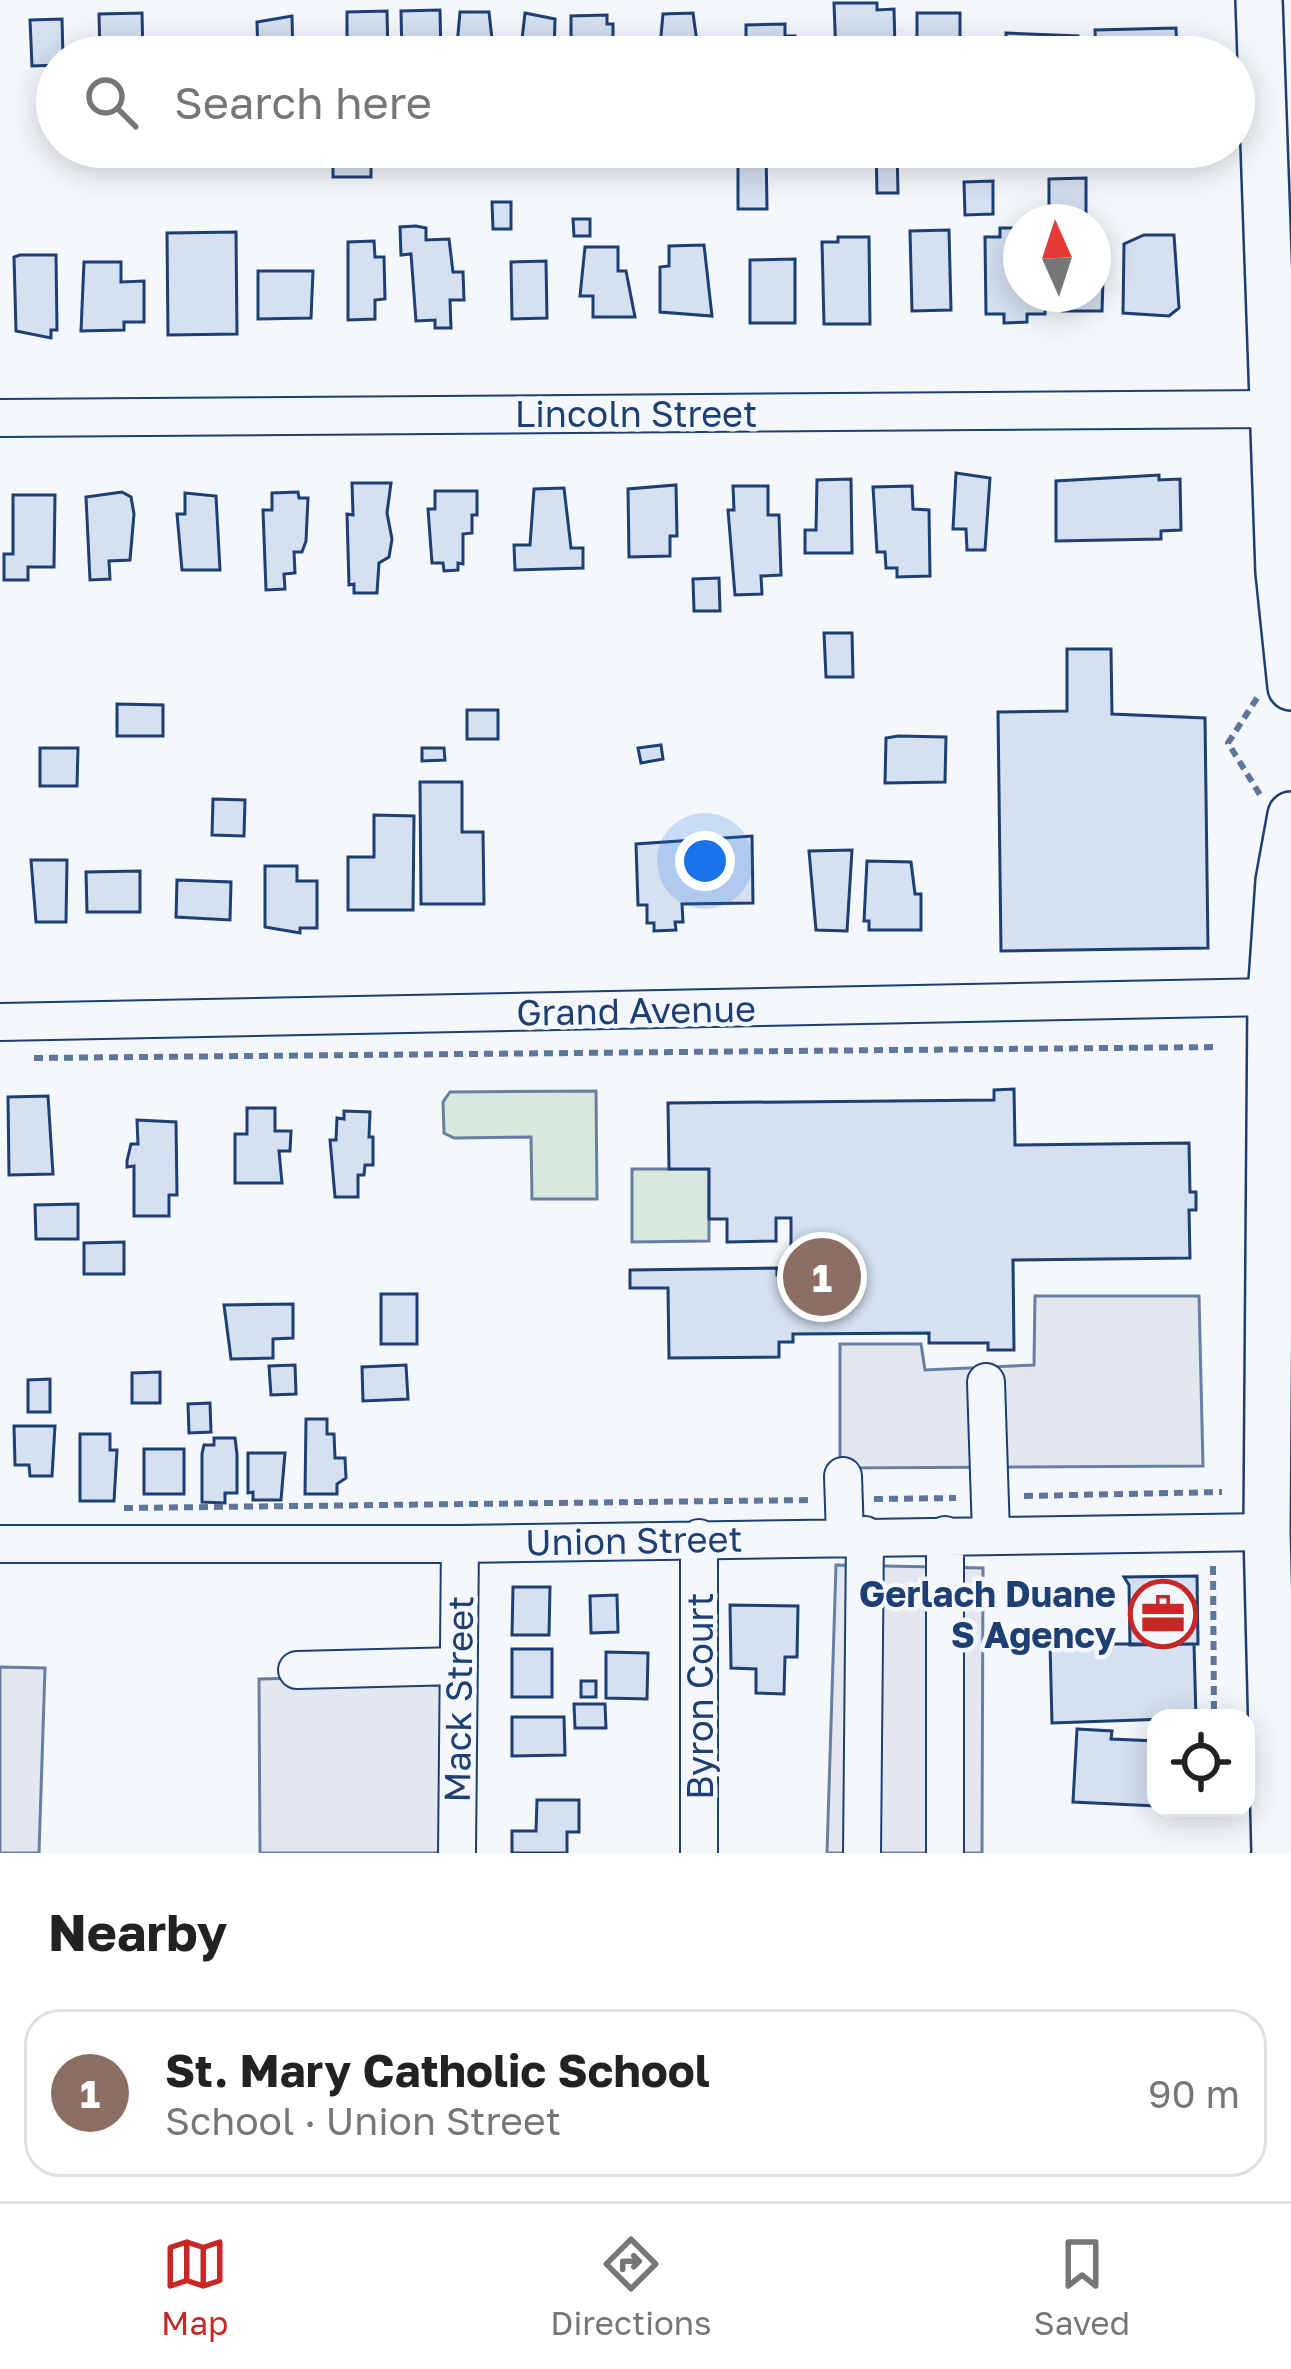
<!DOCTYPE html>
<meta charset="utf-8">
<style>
:root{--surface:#fff;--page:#f6f6f6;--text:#222;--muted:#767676;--line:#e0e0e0;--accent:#c62828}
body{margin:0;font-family:"Golos Text",sans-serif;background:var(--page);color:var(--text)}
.controls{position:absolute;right:36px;bottom:36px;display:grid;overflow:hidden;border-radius:24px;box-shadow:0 6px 30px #0003}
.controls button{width:108px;height:108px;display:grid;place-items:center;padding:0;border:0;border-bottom:3px solid var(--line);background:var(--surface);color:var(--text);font:60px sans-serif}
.compass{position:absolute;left:1003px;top:204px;width:108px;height:108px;border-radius:50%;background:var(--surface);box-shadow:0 6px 30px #0003;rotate:357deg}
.you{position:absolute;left:705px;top:861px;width:42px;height:42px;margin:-30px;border:9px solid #fff;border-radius:50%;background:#1a73e8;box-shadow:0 0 0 18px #1a73e833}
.badge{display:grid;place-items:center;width:78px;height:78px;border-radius:50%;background:var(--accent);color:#fff;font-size:39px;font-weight:700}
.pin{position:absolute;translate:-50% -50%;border:6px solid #fff;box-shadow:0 3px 12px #0006}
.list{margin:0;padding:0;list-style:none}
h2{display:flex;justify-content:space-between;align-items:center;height:156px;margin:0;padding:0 48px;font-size:51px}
h2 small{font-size:39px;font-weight:400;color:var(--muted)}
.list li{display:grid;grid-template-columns:78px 1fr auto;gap:36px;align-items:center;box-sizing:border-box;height:168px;margin:0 24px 24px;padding:0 24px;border:3px solid var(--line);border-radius:36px}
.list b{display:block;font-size:45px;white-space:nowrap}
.list p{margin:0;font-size:39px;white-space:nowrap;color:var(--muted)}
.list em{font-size:39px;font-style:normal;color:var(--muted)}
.icon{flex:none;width:66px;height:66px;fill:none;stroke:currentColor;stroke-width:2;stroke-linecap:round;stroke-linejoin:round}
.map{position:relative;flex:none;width:1291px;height:1853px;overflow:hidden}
.search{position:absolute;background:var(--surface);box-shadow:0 6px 30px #0003;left:36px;right:36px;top:36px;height:132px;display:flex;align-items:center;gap:30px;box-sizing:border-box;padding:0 42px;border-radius:66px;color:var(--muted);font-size:45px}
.sheet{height:348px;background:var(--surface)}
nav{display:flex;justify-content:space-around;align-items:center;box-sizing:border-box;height:168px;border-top:3px solid var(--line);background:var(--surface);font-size:33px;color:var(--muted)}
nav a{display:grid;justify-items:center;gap:6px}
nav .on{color:var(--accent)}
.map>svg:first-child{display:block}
.green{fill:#d7e8df;stroke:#687fa3;stroke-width:3}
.parking{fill:#e3e8f0;stroke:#687fa3;stroke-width:3}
.building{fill:#d5e0f0;stroke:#1d3f73;stroke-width:3}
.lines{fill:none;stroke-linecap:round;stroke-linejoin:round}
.minor-casing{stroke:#1d3f73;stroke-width:40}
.major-casing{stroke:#1d3f73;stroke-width:50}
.path{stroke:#5e769c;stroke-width:6;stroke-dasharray:9 6;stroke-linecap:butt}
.minor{stroke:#f4f7fb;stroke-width:36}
.major{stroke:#f4f7fb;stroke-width:45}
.labels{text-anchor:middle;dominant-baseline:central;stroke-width:9;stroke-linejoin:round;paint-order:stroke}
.street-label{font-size:36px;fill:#1d3f73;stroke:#f4f7fb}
.poi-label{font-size:36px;font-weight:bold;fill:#1d3f73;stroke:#f4f7fb;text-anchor:end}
</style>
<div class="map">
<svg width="1291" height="1853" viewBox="0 0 1291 1853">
<rect width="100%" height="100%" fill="#f4f7fb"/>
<path class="green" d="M596,1091L597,1199H532L531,1137L454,1138L444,1133L443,1102L450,1092Z
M632,1169H709V1241L632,1242Z"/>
<path class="parking" d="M1035,1296H1199L1203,1466L840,1468V1344H921L925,1370L1034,1365Z
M836,1565L983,1568L982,1853H827Z
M0,1667L45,1668L39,1853H0Z
M442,1675V1853H260L259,1679Z"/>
<path class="building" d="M834,3H877V10L894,9L895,48H880L881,57H836Z
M440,10L441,57H402L401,11Z
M387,11L388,57H347V12Z
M460,12H489L494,57H456Z
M142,13L143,57H100L99,14Z
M525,13L555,19L554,57H520Z
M693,13L699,57H659L663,14Z
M917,13H960V57H917Z
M607,15V24H613V57H571V16Z
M292,16L293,57H258L257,22Z
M62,19L63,57H57V65L32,66L30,20Z
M785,24V36H795V57H746V25Z
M1176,28L1177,57H1096L1095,30Z
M1006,33L1078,36L1079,57H998V42H1006Z
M269,147H315V152H269Z
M333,147H371V177H333Z
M876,147H897L898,193H877Z
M738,148H766L767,209H738Z
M1086,178V217L1049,218V179Z
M993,181V214L965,215L964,182Z
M492,202H511V229H493Z
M573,219H590V236H574Z
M416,226L426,228V240L449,239L453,272H463L464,300H450L451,328H435V320L416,321L411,254L401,255L400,227Z
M1000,228H1021V294H1045V314H1027V322L1004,323V314H986L985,237H1000Z
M949,230L951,310L912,311L910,231Z
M236,232L237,334L168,335L167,233Z
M1144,235H1174L1179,308L1169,316L1123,313L1124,244Z
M838,237H869L870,324H824L822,242H838Z
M374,241L375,257H384L385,299L375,300V319L348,320V242Z
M704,245L712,316L660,312V267L669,266V246Z
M585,247H618V271H626L635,317H593V296H580Z
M1093,247H1104L1102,311H1063L1060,294H1093Z
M20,255H56L57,330H51V338L16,331L14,257Z
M795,259V323H750V260Z
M546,261L547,318L512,319L511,262Z
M84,262H121V282L144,281V322H124V330L81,331Z
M258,271H313L311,318L258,319Z
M956,473L990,478L985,550H967L966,529H953Z
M1159,475V480L1180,479L1181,530L1161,531V539L1056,541V481Z
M851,479L852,553H805V530H816L817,480Z
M352,483H391L387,513L392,539L389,557L379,563L377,593H354V584L349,585L347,514L353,515Z
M676,485L677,536H670V556L629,557L628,489Z
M733,486H768V515H779L781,575L761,576L762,594L735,595L728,510H734Z
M912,486L913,509L929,510L930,576L897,577V568H886L885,552H877L873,487Z
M564,488L571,548H583V568L515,570L514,545H530L534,489Z
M435,491H477V515H472V533L463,534V564L458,563V570L444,571L443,563H432L428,509H435Z
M122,492L131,497L134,514L130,560L109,561L110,579L90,580L86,497Z
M298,492L299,498H308L306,541L302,552H294L295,573L284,574L285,589L266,590L263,510H272V493Z
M185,493L216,496L220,570H182L177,514H185Z
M13,495H55L54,567H28V580H4V554H13Z
M719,578L720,611H694L693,579Z
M824,633H852L853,677H826Z
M1067,649H1111L1112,714L1205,718L1208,948L1001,951L998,712L1067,711Z
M117,704L163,705V736H117Z
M467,710H498V739H467Z
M898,736L946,737L945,782L885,783L886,738Z
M661,745L663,759L641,763L638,748Z
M40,748H78L77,786H40Z
M422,748H444L445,760L422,761Z
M420,782H462V832H483L484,904H421Z
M213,799L245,800L244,836L212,835Z
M374,815L414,816L413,910H348V857H374Z
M752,836L753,903L682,904L683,922H675L676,930L654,931V923H647V905H638L636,844Z
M852,850L847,931L816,930L809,851Z
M31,860H67L66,922H36Z
M867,861L911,862L915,894H921V930H869V921H864Z
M265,866H297V881H317V928H300V933L265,927Z
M140,871V912H87L86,872Z
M177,880L231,882L230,920L176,917Z
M1014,1089L1015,1145L1189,1143L1190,1192H1196V1210H1189L1190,1258L1013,1260L1014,1350H988V1343H929V1333L793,1334V1342H779V1357L669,1358L668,1288H630V1270L777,1268V1275H791V1218H776V1241L727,1242V1219H709V1169H669L668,1103L994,1100V1090Z
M48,1096L53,1174L9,1175L8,1097Z
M247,1108H275V1131H291L290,1151H279L282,1183H235V1134H247Z
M344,1111L370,1112L369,1137H373V1165H365L364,1175H358V1197H335L330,1140H336L337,1118L344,1119Z
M137,1120L176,1122L177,1195H169V1216H134V1166L127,1167V1161L131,1144H138Z
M78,1204V1239H36L35,1205Z
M124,1242V1274H84V1243Z
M381,1294H417V1344H381Z
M293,1304V1338L273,1339V1358L231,1359L224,1305Z
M295,1365L296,1394L271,1395L269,1366Z
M406,1365L408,1399L363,1401L362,1367Z
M160,1372V1403H132V1373Z
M50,1379V1412H28V1380Z
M210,1403L211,1432L189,1433L188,1404Z
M306,1419H327V1434H334L335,1458H345L346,1478L337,1484V1494H305Z
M14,1426H55L52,1476H30L29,1465H15Z
M80,1434H110V1450H117L114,1501H80Z
M214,1438H235L237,1454V1493H225V1503L202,1502V1454L204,1445H214Z
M144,1449H184V1494H144Z
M248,1453H285L281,1500H253V1492L248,1493Z
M1197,1576L1198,1644L1130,1645L1129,1585L1124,1577Z
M513,1587H550L549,1635H512Z
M617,1595L618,1632L591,1633L590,1596Z
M730,1605L798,1606L797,1657H785L784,1694L756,1693V1669L731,1668Z
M1050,1644H1194L1196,1718L1052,1723Z
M512,1649H552V1697H512Z
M606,1652L648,1653L647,1699L606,1698Z
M581,1681H596V1697H581Z
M574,1704H605L606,1728H575Z
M512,1717H564L565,1755L512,1756Z
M1077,1729L1112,1731L1111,1739L1156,1741V1806L1073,1802Z
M537,1800H579V1832H567V1853H512V1831H536Z"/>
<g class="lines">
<g class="minor-casing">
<path id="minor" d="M0,418L1273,409
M0,1022L1271,997
M986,1382L991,1534
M843,1476L845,1536
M699,1538V1853
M0,1544H460L1267,1532
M297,1670L459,1666
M457,1853L460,1544
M862,1853L865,1535
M945,1853V1535"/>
</g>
<g class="major-casing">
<path id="major" d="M1259,0L1279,572L1291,687
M1275,1853L1267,1532L1271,997L1279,881L1291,815"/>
</g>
<path class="path" d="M1257,698L1228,743L1262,798
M34,1058L1219,1047
M1024,1496L1222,1492
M874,1499L956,1498
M124,1508L812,1500
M1213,1566L1214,1718"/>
<use href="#minor" class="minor"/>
<use href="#major" class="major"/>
</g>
<defs>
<g id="office-ring" transform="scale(3.45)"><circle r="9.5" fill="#f4f7fb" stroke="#c62828" stroke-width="1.5"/><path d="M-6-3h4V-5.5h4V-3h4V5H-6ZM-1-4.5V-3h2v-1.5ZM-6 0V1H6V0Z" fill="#c62828"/></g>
</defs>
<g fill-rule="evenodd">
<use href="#office-ring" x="1163" y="1614"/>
</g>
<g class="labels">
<g class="street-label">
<text x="636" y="413">Lincoln Street</text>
<text transform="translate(636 1010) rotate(-1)">Grand Avenue</text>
<text transform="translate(634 1540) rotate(-1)">Union Street</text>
<text transform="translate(699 1696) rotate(-90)">Byron Court</text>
<text transform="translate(458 1699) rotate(-89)">Mack Street</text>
</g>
<g class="poi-label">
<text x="1116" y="1593">Gerlach Duane<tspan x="1116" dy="41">S Agency</tspan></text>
</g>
</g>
</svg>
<div class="controls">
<button><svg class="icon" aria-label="locate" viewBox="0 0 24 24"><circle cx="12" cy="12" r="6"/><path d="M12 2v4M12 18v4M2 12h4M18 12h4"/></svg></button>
</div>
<svg class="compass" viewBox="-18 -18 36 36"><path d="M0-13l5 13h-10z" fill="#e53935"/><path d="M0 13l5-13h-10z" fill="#767676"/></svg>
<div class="you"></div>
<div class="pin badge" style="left:822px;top:1277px;background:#8d6e63">1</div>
<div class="search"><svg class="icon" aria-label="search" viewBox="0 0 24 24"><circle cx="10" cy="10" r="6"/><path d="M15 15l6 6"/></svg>Search here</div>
</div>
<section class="sheet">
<h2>Nearby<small></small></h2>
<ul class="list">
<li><span class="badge" style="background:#8d6e63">1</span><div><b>St. Mary Catholic School</b><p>School · Union Street</p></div><em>90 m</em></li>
</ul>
</section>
<nav>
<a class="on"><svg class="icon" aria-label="map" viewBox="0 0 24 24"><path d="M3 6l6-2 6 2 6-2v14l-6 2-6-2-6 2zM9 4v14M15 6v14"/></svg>Map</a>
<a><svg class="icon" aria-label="directions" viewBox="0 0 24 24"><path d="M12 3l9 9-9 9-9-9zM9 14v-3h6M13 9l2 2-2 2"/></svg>Directions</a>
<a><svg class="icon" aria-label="saved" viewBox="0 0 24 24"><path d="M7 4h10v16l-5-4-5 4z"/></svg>Saved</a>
</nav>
